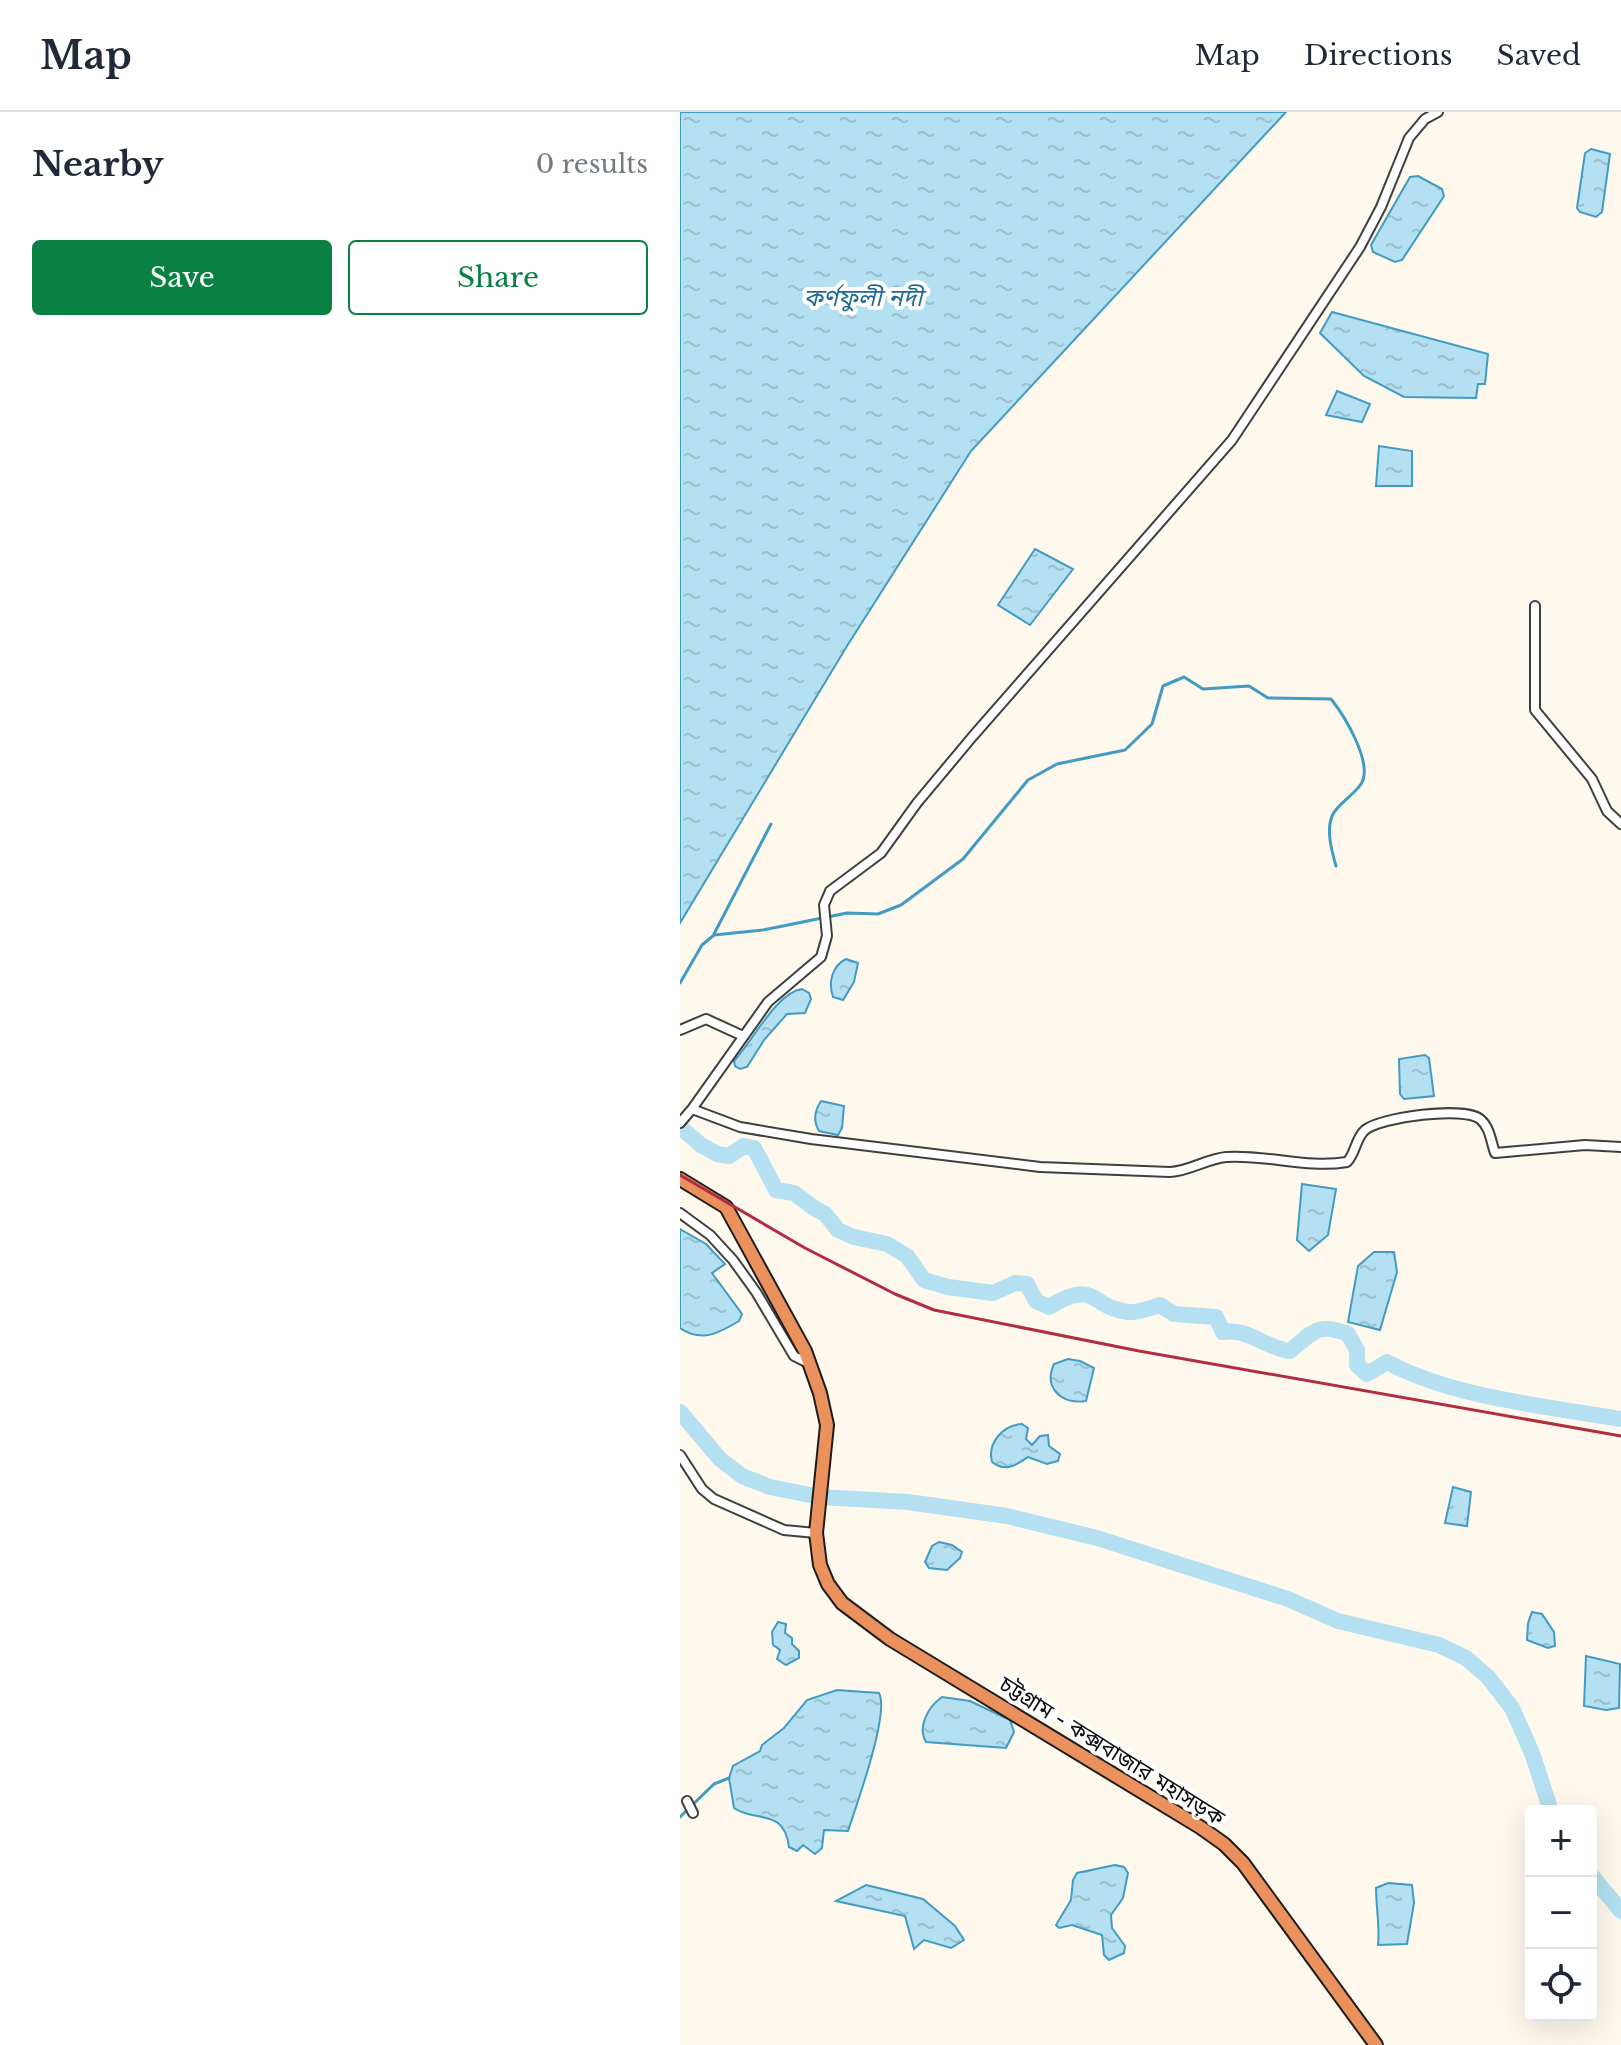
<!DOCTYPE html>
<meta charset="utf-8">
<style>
:root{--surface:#fff;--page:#f2f2f3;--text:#1f2937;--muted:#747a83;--line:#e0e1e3;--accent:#0b8043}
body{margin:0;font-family:"Libre Baskerville","Noto Sans Bengali",serif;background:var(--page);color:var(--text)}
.controls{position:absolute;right:24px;bottom:24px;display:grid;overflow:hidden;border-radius:8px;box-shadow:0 8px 32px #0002}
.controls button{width:72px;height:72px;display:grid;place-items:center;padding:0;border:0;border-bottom:2px solid var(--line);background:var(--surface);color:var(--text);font:40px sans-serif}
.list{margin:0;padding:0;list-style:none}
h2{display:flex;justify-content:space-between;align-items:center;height:104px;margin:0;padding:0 32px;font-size:34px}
h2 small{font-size:26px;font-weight:400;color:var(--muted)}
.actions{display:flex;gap:16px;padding:24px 32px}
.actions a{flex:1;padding:18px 0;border:2px solid var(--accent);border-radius:8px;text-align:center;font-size:28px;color:var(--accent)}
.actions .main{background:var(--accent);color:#fff}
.icon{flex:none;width:44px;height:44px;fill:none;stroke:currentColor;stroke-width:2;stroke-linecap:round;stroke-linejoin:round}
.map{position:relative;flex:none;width:941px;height:1933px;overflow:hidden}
header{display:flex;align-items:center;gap:48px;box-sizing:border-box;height:112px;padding:0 40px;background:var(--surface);border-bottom:2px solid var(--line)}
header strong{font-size:38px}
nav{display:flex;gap:44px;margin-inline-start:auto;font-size:28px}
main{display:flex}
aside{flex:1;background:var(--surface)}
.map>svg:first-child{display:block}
.water{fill:url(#water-ripples);stroke:#419bc3;stroke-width:2}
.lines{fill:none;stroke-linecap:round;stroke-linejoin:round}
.stream{stroke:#419bc3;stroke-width:3}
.river{stroke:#b4e0f1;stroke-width:16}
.minor-casing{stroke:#3f3f3f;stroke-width:12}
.highway-casing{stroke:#1d1d1d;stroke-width:16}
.minor{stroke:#fff;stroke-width:8}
.highway{stroke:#ea915e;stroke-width:12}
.rail{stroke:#b12e41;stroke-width:3}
.labels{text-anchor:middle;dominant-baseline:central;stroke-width:8;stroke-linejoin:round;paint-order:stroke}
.street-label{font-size:22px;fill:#0c0c0c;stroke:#fff}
.water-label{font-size:24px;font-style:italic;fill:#1f6b94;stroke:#fff}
</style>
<header>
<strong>Map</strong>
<nav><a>Map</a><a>Directions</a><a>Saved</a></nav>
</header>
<main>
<aside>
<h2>Nearby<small>0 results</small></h2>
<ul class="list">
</ul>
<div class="actions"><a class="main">Save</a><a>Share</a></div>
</aside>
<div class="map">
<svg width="941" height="1933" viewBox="0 0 941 1933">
<defs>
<pattern id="water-ripples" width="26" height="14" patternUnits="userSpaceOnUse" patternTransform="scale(2)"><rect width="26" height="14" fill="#b4e0f1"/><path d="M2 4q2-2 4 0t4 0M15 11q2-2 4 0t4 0" fill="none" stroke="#9abfcd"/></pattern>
</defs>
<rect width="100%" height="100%" fill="#fef9ec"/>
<path class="water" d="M0,0H606L291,339L167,534L0,811Z
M911,37L930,42L922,100L916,105L900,100L897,96L905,41Z
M738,64L762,77L764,84L722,148L715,150L693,140L691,133L730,65Z
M652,200L808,242L805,272H798L796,286L724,285L684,264L640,221Z
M657,279L690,292L682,310L646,303Z
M699,334L732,339V374H696Z
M355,437L393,457L350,513L318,493Z
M166,847L178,851L174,870L163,888L153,885C148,870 152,854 166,847Z
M122,877L129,881L131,887L125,901L107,902L84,928L67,955L60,957L55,954L54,949C72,930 97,880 122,877Z
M745,943L749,946L754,984L724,987L720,982L719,947Z
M141,989L164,994L162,1016L158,1023L139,1019C133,1009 135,998 141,989Z
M622,1072L656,1077L648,1123L629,1139L617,1128Z
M0,1117L26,1132L45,1152L32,1161L62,1202L59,1209C39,1221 22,1231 0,1216Z
M694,1140H714L717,1160L700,1218L668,1210L678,1154Z
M388,1247L400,1249L414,1256L406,1289C382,1293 363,1276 374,1252Z
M342,1312L348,1316L346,1327L352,1333L360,1324L368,1323L369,1334L380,1342L378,1349L367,1352L348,1345C336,1353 326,1361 312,1350C307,1331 323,1313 342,1312Z
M773,1375L791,1380L787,1414L765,1411Z
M259,1430L272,1433L282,1440L280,1446L267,1458L249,1456L245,1450L252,1434Z
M852,1500L862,1502L874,1520L875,1534L868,1536L847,1528L848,1511Z
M98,1510L106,1512L105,1521L112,1526V1532L119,1539V1546L106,1553L97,1547L100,1538L93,1533L92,1520Z
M906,1544L940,1552L939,1596L926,1598L904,1594Z
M157,1578L199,1581C210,1601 176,1694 168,1719L144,1718L142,1736L135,1742L123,1733L117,1739L109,1735C104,1695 75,1711 54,1696L49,1666L53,1654L80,1639L82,1633L104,1616L127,1588Z
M262,1585L290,1589L330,1608L334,1620L326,1636L246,1630C237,1615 248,1595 262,1585Z
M435,1753L444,1755L448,1761L443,1786L431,1803L432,1816L445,1834L444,1841L429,1848L424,1843L422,1823L392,1813L379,1816L376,1813L391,1788L393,1768L397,1761Z
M708,1771L732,1773L734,1791L727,1832L698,1833C700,1814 696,1796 696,1776Z
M186,1773L243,1787L275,1814L284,1828L271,1836L244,1828L234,1837L225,1804L156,1789Z"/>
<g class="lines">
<path class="stream" d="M34,822L91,712
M0,871L22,833L34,823L83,818L167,801L198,802L221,793L283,747L348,668L377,652L445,638L472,612L483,574L504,565L523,577L569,574L588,586L651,587C664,603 694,652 681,672C674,683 656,693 652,704C646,719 652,740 656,754
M0,1705L34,1672L49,1666"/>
<path class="river" d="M0,1015L21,1033L37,1042L49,1044L64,1034L74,1036L96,1078L114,1081L134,1096L145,1102L158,1118L174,1125L207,1132L227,1144L244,1168L268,1175L313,1181L335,1171L347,1172L356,1189L369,1195C417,1166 409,1195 448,1200C458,1201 470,1196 480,1193L494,1202L536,1205L543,1220C569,1216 585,1236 610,1239C633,1220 638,1210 668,1222L677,1238V1253L687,1262L707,1250C774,1286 866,1294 941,1307
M0,1300L40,1347L62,1364L90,1375L140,1385L228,1390L327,1404L417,1426L608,1487L658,1509L759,1533L786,1546L808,1565L832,1596L852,1641L871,1699
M911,1763L941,1799"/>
<g class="minor-casing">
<path id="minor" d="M855,494V598L912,667L927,699L941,712
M0,918L26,907L63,924
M12,997L88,890L141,845L147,824L144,793L150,779L201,741L237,691L293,624L552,328L680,135L701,95L729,26L745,7L758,0
M0,1011L12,997L60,1015L131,1027L360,1055L490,1060C510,1059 526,1047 546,1045C586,1042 627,1057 667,1050C676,1041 675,1027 685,1018C701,1005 784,994 800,1007C810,1015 811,1030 815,1041L905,1033L941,1035
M0,1101L30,1123L53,1148L76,1180L114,1244L130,1252
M0,1343L22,1377L34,1387L104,1418L136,1421
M7,1689L13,1701"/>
</g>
<g class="highway-casing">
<path id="highway" d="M0,1067L46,1095L125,1239L140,1281L147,1313L136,1421L140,1453L148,1472L162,1491L210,1527L520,1715L544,1732L563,1751L696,1933"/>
</g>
<use href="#minor" class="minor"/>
<use href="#highway" class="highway"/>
<path class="rail" d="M0,1063L125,1136L215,1182L254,1198L459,1239L941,1324"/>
</g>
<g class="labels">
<g class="street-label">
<text transform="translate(432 1639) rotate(32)">চট্টগ্রাম - কক্সবাজার মহাসড়ক</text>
</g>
<g class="water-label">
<text x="183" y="185">কর্ণফুলী নদী</text>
</g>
</g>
</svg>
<div class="controls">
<button>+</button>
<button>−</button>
<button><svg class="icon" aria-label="locate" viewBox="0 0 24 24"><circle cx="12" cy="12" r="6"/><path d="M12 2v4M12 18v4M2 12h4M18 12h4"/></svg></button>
</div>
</div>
</main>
